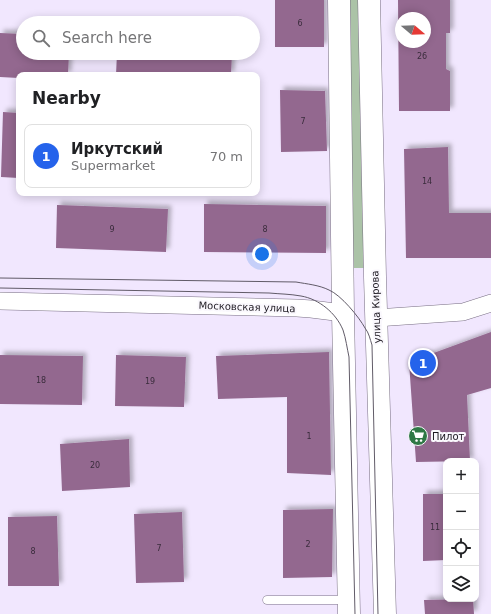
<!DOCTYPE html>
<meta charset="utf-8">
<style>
:root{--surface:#fff;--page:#f2f2f2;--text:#202124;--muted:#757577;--line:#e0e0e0;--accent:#2563eb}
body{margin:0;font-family:"DejaVu Sans",sans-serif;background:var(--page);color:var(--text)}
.controls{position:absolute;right:12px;bottom:12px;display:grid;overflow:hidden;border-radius:8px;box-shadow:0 2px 10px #0003}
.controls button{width:36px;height:36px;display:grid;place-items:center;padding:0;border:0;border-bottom:1px solid var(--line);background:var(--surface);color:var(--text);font:20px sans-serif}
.compass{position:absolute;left:395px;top:12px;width:36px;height:36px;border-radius:50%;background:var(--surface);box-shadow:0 2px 10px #0003;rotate:109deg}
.you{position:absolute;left:262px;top:254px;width:14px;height:14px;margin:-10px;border:3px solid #fff;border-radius:50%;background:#1a73e8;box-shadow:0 0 0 6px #1a73e833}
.badge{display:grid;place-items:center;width:26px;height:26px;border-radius:50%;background:var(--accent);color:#fff;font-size:13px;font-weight:700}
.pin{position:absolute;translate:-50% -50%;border:2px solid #fff;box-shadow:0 1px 4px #0006}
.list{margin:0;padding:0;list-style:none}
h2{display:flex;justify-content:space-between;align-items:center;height:52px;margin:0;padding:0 16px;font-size:17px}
h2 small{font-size:13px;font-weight:400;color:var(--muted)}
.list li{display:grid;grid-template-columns:26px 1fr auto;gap:12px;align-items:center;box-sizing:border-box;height:64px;margin:0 8px 8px;padding:0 8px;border:1px solid var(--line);border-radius:8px}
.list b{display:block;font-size:15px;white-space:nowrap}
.list p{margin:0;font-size:13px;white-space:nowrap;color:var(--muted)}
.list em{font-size:13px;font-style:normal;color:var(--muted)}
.icon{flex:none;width:22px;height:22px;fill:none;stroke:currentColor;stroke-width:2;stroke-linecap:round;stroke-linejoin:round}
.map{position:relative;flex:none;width:491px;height:614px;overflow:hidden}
.search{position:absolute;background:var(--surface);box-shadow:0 2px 10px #0003;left:16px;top:16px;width:244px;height:44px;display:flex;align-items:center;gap:10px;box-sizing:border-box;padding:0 14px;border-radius:22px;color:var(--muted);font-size:15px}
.panel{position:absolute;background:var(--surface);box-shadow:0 2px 10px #0003;left:16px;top:72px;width:244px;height:124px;border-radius:8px}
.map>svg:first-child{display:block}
.green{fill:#abc3a7}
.building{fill:#93688f;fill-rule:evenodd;filter:url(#shadow)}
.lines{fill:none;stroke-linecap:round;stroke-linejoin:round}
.lane-casing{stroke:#786e83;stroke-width:9}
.street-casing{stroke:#786e83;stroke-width:18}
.secondary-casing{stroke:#786e83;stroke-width:23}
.lane{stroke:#fff;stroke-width:8}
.street{stroke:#fff;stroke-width:17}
.secondary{stroke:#fff;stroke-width:22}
.tram{stroke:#615b68;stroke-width:1}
.labels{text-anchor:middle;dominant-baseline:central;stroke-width:4;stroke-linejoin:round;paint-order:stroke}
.number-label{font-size:8px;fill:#3a2c3c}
.street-label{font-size:10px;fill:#1c1820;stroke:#faf8fd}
.poi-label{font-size:10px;fill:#1c1820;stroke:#faf8fd;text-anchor:start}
</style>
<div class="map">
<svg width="491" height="614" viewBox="0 0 491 614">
<defs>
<filter id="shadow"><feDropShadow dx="3.5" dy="-3.5" stdDeviation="2" flood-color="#0004"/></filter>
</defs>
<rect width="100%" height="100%" fill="#f1e7fe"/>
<path class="green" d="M346,0H363L368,268H351Z"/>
<path class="building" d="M275,0H324V47H275Z
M398,0H450V33H446V69L450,71V111H399ZM401,18H425V42H401Z
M0,33L23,34V53H69L68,75H19V78L0,77Z
M117,53H232L231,75H116Z
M280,90L325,91L327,151L281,152Z
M3,112L19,113V178L1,177Z
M448,147L449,213H491V258H406L404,149Z
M204,204L326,206V253L204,252Z
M57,205L168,209L166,252L56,248Z
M491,332V388L467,395L470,461L416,462L409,362Z
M329,352L331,475L287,473V397L218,399L216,356Z
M0,355L83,356L82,405L0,404Z
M116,355L186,357L184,407L115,406Z
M129,439L130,487L62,491L60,444Z
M423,494H446V560L423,561Z
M333,509L332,577L283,578V510Z
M182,512L184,582L136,583L134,514Z
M57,516L59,586H8V517Z
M473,599L474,614H425L424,600Z"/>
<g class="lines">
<g class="lane-casing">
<path id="lane" d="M267,600H348"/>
</g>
<g class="street-casing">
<path id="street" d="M0,301L297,308L311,309L343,313
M376,318L463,312L491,303"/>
</g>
<g class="secondary-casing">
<path id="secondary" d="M339,0L343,313L349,614
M369,0L375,277L385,614"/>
</g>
<use href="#lane" class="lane"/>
<use href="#street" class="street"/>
<use href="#secondary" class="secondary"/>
<path class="tram" d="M0,278L296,282C307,284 319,285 329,290C341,295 359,317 365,328C369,333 370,339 372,345L378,614
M0,288L269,293C280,294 290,294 301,296C319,299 336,313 343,330C346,339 347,348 349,357L355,614"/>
</g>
<defs>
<g id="supermarket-disc" transform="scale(1)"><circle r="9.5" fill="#2f7846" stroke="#faf8fd"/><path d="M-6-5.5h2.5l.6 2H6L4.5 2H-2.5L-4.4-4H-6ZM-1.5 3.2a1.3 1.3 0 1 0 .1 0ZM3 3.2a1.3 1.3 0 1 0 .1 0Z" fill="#fff"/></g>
</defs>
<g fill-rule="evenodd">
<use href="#supermarket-disc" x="418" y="436"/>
</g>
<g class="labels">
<g class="number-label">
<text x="300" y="23">6</text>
<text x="422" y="56">26</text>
<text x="303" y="121">7</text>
<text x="427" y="181">14</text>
<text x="112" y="229">9</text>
<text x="265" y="229">8</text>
<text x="41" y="380">18</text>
<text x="150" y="381">19</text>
<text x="309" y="436">1</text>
<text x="95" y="465">20</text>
<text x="435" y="527">11</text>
<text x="308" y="544">2</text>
<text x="159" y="548">7</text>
<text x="33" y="551">8</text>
</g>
<g class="street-label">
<text transform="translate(247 307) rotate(2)">Московская улица</text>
<text transform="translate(376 307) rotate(-92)">улица Кирова</text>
</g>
<g class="poi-label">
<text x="432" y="436">Пилот</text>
</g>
</g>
</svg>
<div class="controls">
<button>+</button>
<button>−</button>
<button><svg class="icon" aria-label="locate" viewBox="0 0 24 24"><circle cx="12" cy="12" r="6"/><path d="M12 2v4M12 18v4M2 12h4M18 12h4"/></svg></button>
<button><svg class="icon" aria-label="layers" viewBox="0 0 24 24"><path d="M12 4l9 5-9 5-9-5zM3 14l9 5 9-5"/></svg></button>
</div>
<svg class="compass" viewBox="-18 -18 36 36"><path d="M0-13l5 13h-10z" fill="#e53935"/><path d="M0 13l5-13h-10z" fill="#757577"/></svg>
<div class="you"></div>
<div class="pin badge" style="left:423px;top:363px">1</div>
<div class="search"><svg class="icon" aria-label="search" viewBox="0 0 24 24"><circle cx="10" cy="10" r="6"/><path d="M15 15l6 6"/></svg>Search here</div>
<section class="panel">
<h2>Nearby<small></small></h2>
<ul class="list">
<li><span class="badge">1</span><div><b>Иркутский</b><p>Supermarket</p></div><em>70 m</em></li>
</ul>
</section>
</div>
